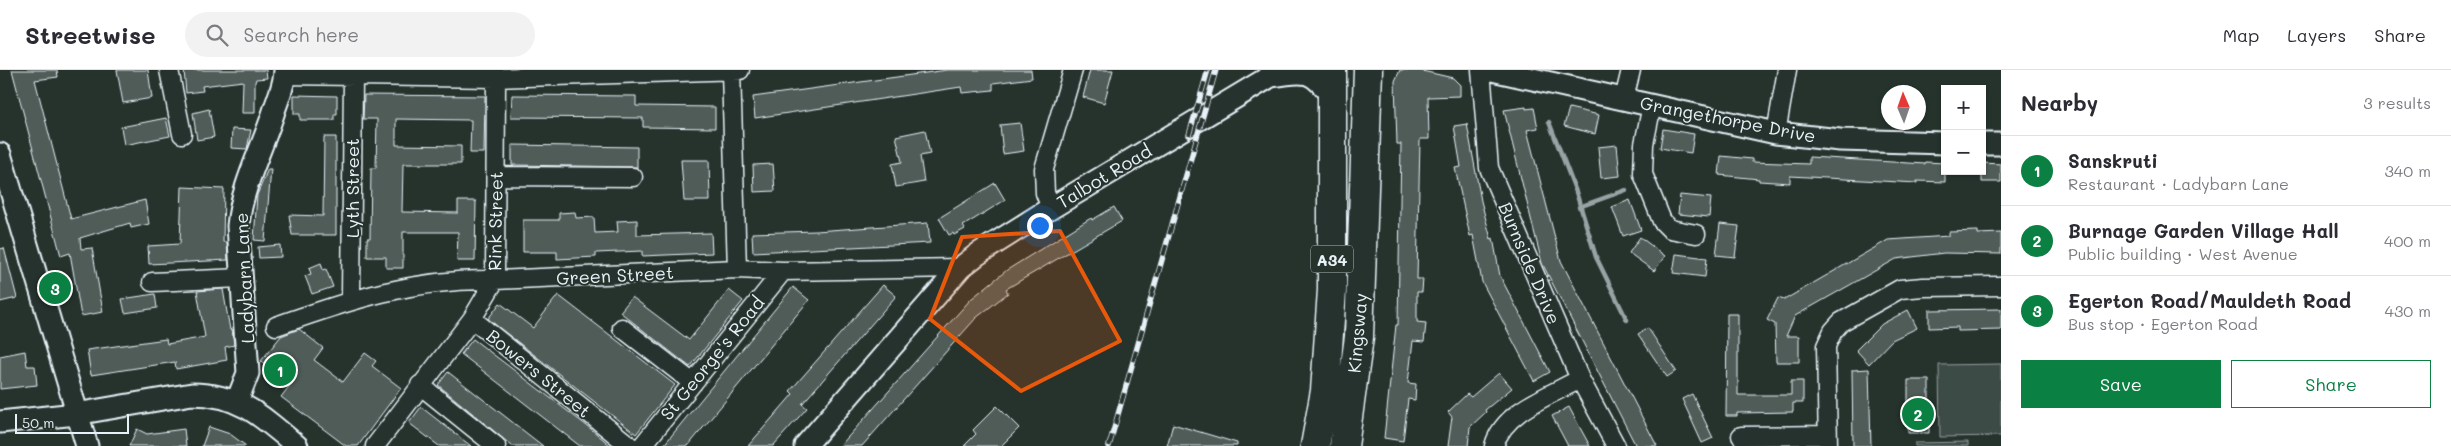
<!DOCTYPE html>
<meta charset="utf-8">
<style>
:root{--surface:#fff;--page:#f2f2f3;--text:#2b2b33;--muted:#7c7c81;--line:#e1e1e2;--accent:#0b8043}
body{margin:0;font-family:Mali,sans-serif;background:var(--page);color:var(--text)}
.controls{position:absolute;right:15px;top:15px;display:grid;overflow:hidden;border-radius:0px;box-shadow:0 1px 4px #0004}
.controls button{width:45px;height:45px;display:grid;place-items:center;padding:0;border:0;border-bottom:1px solid var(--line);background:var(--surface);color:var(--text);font:25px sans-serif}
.compass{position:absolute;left:1881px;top:15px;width:45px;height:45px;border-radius:50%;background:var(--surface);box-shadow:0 1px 4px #0004;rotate:358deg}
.scale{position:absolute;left:15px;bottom:12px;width:114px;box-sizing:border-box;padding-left:5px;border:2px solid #e8f1f8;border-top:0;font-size:14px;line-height:18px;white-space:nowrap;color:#e8f1f8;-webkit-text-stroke:4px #26332d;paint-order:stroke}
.you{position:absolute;left:1039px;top:155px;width:18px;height:18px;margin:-12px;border:4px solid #fff;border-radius:50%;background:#1a73e8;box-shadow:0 0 0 8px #1a73e833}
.badge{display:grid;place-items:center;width:32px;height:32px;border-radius:50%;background:var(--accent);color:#fff;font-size:16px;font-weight:700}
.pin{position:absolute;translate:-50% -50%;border:2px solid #fff;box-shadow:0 1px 5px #0006}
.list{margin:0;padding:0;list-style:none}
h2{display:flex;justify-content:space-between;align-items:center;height:65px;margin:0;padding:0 20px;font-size:21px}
h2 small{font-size:16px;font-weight:400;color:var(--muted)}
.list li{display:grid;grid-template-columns:32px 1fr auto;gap:15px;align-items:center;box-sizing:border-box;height:70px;padding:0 20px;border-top:1px solid var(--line)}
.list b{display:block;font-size:19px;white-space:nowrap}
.list p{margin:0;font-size:16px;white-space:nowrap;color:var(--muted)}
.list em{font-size:16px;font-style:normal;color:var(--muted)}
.actions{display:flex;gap:10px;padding:15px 20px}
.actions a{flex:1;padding:11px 0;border:1px solid var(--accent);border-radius:0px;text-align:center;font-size:18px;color:var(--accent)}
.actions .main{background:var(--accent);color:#fff}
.icon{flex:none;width:28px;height:28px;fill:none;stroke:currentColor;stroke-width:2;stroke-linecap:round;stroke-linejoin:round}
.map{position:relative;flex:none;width:2001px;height:376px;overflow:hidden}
header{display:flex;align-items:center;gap:30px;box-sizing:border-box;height:70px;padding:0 25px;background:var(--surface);border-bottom:1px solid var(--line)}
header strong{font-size:24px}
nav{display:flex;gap:28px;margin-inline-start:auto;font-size:18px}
.search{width:350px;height:45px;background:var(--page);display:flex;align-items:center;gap:12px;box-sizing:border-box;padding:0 18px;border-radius:28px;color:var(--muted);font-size:19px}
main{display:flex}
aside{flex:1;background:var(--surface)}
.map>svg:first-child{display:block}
.green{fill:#3e4b47;stroke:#939ea0}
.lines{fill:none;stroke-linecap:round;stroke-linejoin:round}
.stream{stroke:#98a3a5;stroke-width:4.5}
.building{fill:#505c59;stroke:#e8f1f8}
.minor-casing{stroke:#e8f1f8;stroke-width:21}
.tertiary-casing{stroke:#e8f1f8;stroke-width:25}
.trunk-casing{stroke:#e8f1f8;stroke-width:31}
.minor{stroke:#26332d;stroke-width:18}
.tertiary{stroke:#26332d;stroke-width:21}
.trunk{stroke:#26332d;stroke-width:28}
.rail-casing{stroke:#e8f1f8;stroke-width:5.5}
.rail{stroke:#26332d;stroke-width:4;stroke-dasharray:11;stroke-linecap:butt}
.marked{fill:#e8590c;fill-opacity:0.2;stroke:#e8590c;stroke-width:4;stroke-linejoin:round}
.labels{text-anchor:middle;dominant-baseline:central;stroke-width:4;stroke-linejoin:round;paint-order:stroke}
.shield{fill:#26332d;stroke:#aeb8bb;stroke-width:1}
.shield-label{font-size:16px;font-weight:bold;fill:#e8f1f8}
.street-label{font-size:18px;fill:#e8f1f8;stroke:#26332d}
</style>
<header>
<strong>Streetwise</strong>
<div class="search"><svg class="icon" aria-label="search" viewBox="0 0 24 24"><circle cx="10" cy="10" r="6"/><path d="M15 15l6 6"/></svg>Search here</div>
<nav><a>Map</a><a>Layers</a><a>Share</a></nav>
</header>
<main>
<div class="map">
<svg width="2001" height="376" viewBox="0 0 2001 376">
<rect width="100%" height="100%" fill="#26332d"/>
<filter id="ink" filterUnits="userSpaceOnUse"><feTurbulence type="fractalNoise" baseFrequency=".02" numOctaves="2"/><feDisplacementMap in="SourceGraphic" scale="10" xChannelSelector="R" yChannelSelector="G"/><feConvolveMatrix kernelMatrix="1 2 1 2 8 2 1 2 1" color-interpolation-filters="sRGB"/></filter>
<g filter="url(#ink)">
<path class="green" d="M2001,294V366L1940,367L1939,295Z
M1968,372V376H1915V373Z"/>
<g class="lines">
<path class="stream" d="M1549,52L1576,122L1596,187L1627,250
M1579,137L1626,120"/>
</g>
<path class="building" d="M12,0H57L58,7L35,10L71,149L145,130L149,154L131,158L130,153L80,168L81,179L92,178L103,242L81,246L70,183L61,186Z
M117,0H148L152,28L123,33Z
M184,0H266L267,8L256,9L255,12V43H242L243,11L202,16L203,21L186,23Z
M947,0H1031L1032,8L993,13V20L962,23L961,17L755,48L753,27Z
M1090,0H1113L1104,33L1083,27Z
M1400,0H1418L1453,8L1460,15V26L1428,27L1429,69H1420L1417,209H1423L1422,222H1417V252L1426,253L1424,272L1413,271L1408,313L1416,314L1415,330L1408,329L1403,371L1384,368L1396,255H1398L1401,74H1397L1395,11Z
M294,25L337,26V44H334V50H300V44H294Z
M364,25L485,26L484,83H470L471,50L396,49V75L461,76V94H403L402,142L458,143V131H476L475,191H457L458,162H403V198H386V187H367V168H370L371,98H376L377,49H363Z
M512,25L636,26V36L715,37V58L643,57V48L511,47Z
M1526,37V39L1534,38L1538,58L1527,60L1561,191L1657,376H1636L1542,193L1504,40Z
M1569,38L1599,45L1595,64L1564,56Z
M209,39L214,67L197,70L193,43Z
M166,48L170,66L124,75L121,57Z
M1020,53L1024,81L1003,84L1000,55Z
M1467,54L1481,131L1491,169L1493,168L1500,206L1550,302L1534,311L1482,212L1473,165L1470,166L1455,98L1461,97L1454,56Z
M232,59L251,60L247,79L231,78Z
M1663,59L1694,64L1691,83L1660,78Z
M925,60L930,84L920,86L924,112L896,117L892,94L902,92L896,66Z
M324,67H336V165H292L289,145L323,146Z
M512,75L637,77V97L512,95Z
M1617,75L1620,106L1601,108L1598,77Z
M1721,86L1752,89V92L1809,94V87L1925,94V92L1945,93V112L1917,111V113L1790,106V113L1759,111V109L1719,105Z
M681,90H709L710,131H684Z
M1982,93L2001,94V112H1982Z
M773,94L775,121L754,122L753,95Z
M268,99H271L265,171L254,170L257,125Z
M995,113L1005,130L963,156L965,159L954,165L953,163L949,165L939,148Z
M182,117L224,119L223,172H227L228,190L149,194L148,176L180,174Z
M1680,125L1711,128L1709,147L1678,144Z
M1630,130L1641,160L1623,166L1612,137Z
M1114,137L1122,151L1006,219L1008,223L976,248L862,376H840L971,229L1007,200L1091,148L1092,150Z
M575,142L576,148L594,147L595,163L618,162L617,151L637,150V165L711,163L712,183L642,186V181L596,183V187L557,189V182H523V150H559V143Z
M928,153L930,173L753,182L752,163L816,161Z
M1720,154L1739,156L1735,187L1716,185Z
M1978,161V164L2001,163V184L1944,183L1896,189L1795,246L1786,266H1799V292H1776L1775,254L1767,250L1778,228L1784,230L1888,170L1949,166V162Z
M1640,167L1665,186L1654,201L1629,183Z
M280,175L281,187L259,188L258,177Z
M4,178L17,228L0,232V179Z
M1676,184L1707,188L1705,207L1673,203Z
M321,193L323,200L326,199L333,217L312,224L305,206L311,204L309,198Z
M883,215L896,226L802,334L807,338L773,376H748L793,324L790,321Z
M793,217L809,230L688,376H663Z
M223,219L230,260L232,259L234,275L225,277L227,290L176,299L175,292L91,305L87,280L166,269L167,274L205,267L197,221Z
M729,220L743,231L690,297L620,242L632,227L689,270Z
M155,224L157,238L125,243L122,229Z
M558,225L675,315L636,364L488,249L500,233L533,258Z
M2001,239V260L1958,261V257L1929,258V240Z
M1908,240L1917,258L1892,270L1869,294L1856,280L1882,254Z
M1727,244H1738V325H1791V311H1803V333H1793V342L1737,343V346H1726Z
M1648,258L1676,301L1667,307L1638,264Z
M299,259L323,278L314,290L343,312L365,283L376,291L372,296L401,318L358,376H346L281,327L291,314L261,291L281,266Z
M473,269L591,359L611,376H580L461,284Z
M25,281L27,296H35L37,315L0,319V286Z
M1869,299L1871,376H1853L1852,300Z
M448,302L543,376H512L438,315Z
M1499,303L1512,318L1485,340L1486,342L1470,357L1468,376H1448L1452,347L1448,342L1467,324L1471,327Z
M1908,310H1929V363H1908Z
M1692,324L1713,368L1702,373L1682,329Z
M997,336L1019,358L1001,376H964L976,364L973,360Z
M421,337L471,376H439L409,353Z
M1569,337L1579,356L1590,376H1568L1552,346Z
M1173,354L1237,373V376H1167Z
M209,357L230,364L246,376H202Z
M137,359L147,364L184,359L186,376H129Z"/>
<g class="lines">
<g class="minor-casing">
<path id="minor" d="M169,0L182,64
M1481,0L1489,98L1580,309L1616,376
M731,1L737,199
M285,5L496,8L740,0
M1624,29L1631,0
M1652,35L1644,74L1643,104L1662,151L1670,159L1696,164
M1776,63L1787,0
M496,106L633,107
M1051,138L1045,123L1044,99L1073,0
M152,212L241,208
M351,229L353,8
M472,249L630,376
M276,256C350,230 415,208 495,210L737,199L783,201L960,198
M622,258L693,313
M420,315L496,376
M1741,366L1827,365
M375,376L472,249L495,210L496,8
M642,376L783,201
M1494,376C1503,341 1551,325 1580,309
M1828,376L1826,276L1833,261L1841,252L1900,219L1923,217L2001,216"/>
</g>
<g class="tertiary-casing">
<path id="tertiary" d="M1492,0L1776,63L1840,70L1945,73
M1272,6C1306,0 1313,0 1331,26
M1982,74H2001
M0,84L87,376
M237,331L248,303L238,156C242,114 263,78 275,38C279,26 285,13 285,0
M0,352L76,344L192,324C239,324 263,347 297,376
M805,376L960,198L978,184L1051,138L1281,0"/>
</g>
<g class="trunk-casing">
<path id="trunk" d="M1315,376L1325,321L1332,220V0
M1344,376L1359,267L1368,0"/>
</g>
<use href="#minor" class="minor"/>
<use href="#tertiary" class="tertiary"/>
<use href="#trunk" class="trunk"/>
<g class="rail-casing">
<path id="rail" d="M1189,65L1208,0
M1109,376L1216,0"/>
</g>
<use href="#rail" class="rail"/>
</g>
</g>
<path class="marked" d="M1060,161L1120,271L1021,321L930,249L962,167Z"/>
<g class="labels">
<rect class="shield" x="1311" y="175.5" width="42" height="27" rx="4"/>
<g class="shield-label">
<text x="1332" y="189">A34</text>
</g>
<g class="street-label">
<text transform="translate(1728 49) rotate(11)">Grangethorpe Drive</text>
<text transform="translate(1104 106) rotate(-31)">Talbot Road</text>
<text transform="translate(352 118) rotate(-90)">Lyth Street</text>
<text transform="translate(495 151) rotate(-89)">Rink Street</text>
<text transform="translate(1530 193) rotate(67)">Burnside Drive</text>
<text transform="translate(615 205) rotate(-3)">Green Street</text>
<text transform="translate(244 208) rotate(-93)">Ladybarn Lane</text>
<text transform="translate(1357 263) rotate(-85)">Kingsway</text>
<text transform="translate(712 288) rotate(-51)">St George's Road</text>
<text transform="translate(539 303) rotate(39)">Bowers Street</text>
</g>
</g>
</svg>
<div class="controls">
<button>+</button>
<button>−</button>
</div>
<svg class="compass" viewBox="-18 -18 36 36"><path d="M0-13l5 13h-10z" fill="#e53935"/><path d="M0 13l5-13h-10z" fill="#7c7c81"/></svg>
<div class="scale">50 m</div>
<div class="you"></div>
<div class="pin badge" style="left:280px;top:300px">1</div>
<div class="pin badge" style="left:1918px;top:344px">2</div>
<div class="pin badge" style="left:55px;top:218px">3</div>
</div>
<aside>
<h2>Nearby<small>3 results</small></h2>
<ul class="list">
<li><span class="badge">1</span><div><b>Sanskruti</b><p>Restaurant · Ladybarn Lane</p></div><em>340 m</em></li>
<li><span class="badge">2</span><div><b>Burnage Garden Village Hall</b><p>Public building · West Avenue</p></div><em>400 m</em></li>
<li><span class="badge">3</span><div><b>Egerton Road/Mauldeth Road</b><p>Bus stop · Egerton Road</p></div><em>430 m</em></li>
</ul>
<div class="actions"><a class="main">Save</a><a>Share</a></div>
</aside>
</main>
